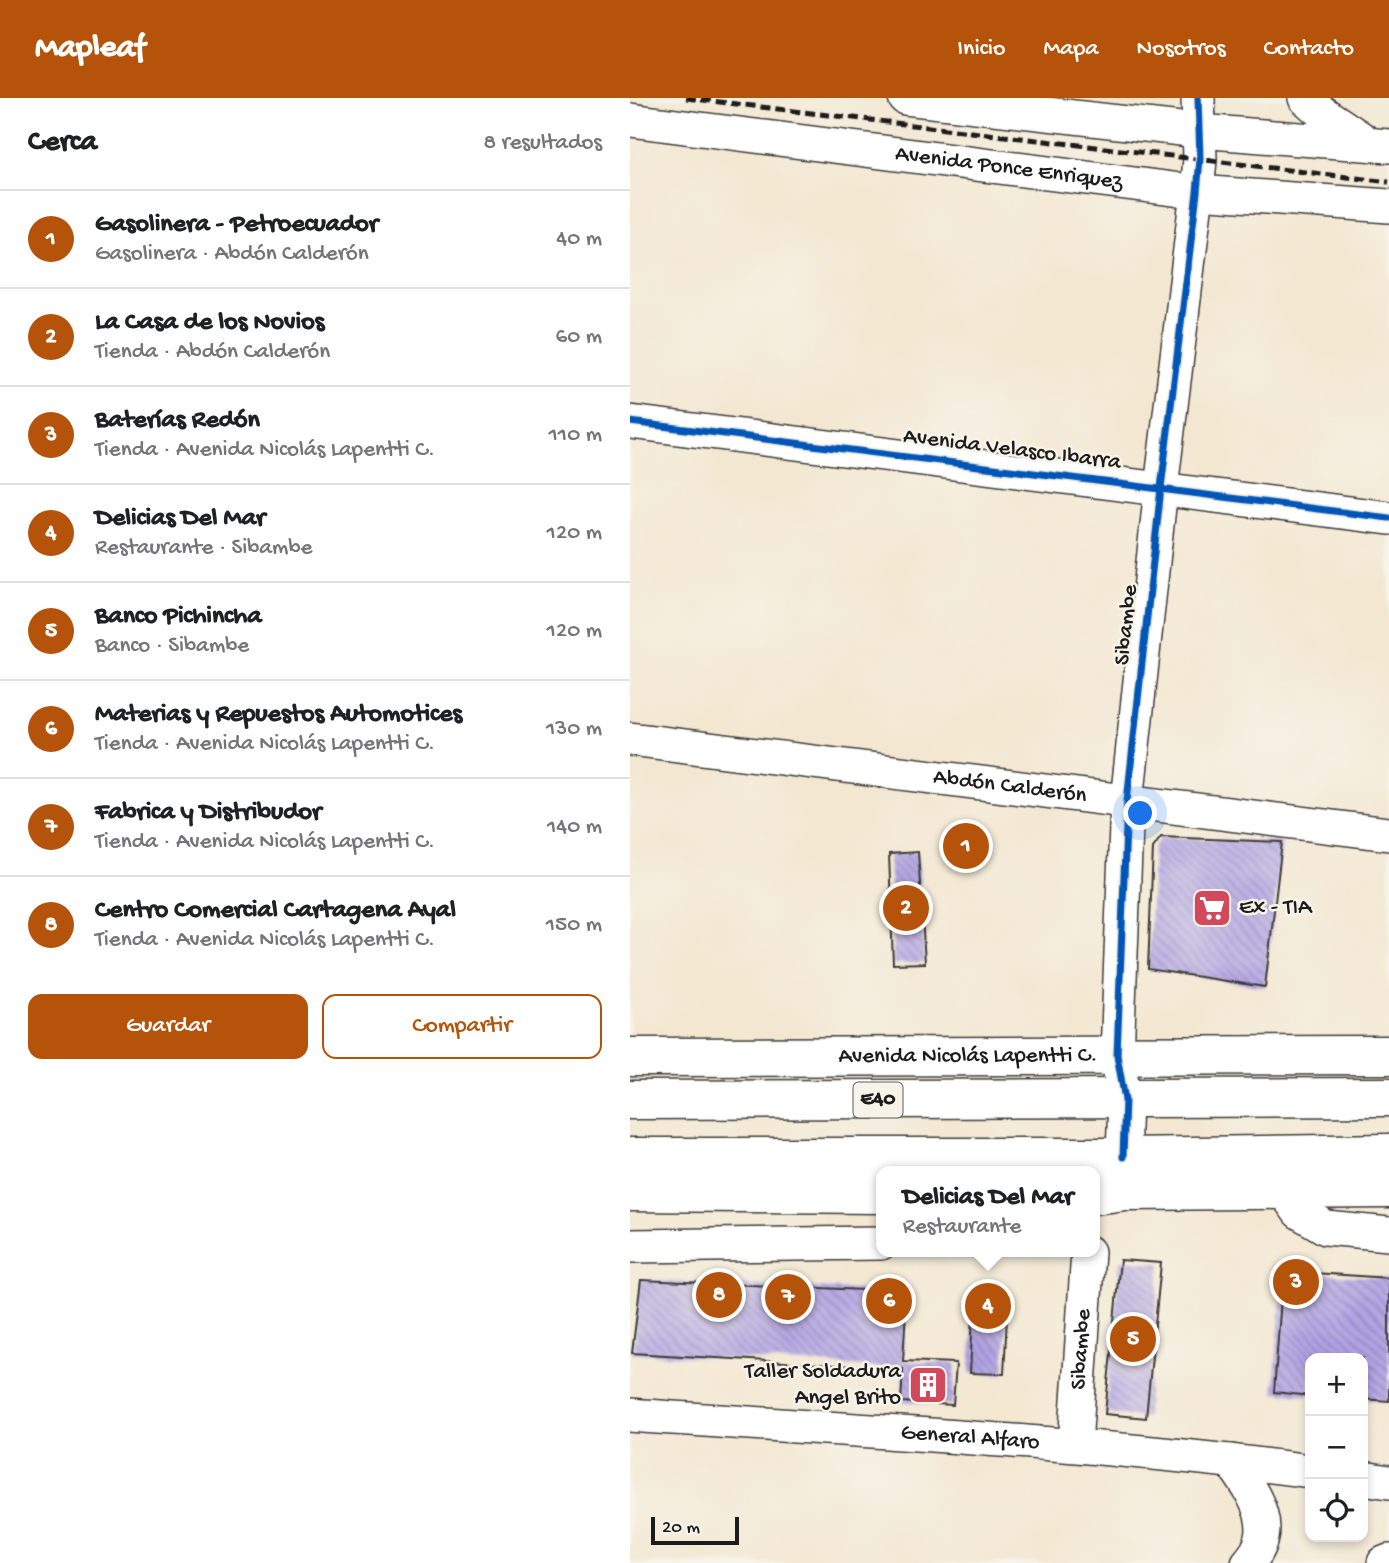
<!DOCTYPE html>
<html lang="es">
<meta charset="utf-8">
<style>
:root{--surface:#fff;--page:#f2f2f2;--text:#202124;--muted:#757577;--line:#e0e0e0;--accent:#b45309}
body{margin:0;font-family:"Gochi Hand",sans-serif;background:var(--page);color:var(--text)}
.controls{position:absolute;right:21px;bottom:21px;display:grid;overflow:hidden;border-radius:14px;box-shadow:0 4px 10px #0003}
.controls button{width:63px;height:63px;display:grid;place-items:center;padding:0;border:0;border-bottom:2px solid var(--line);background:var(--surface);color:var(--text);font:35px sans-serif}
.scale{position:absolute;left:21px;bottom:18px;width:88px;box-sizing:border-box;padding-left:7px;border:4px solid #1c1c1c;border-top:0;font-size:19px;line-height:24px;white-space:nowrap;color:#1c1c1c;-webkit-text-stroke:5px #f7f3e8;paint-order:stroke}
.you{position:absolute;left:511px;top:716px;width:24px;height:24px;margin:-18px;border:5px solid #fff;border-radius:50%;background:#1a73e8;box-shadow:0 0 0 10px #1a73e833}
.badge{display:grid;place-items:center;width:46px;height:46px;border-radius:50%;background:var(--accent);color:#fff;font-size:23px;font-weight:700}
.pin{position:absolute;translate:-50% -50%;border:4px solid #fff;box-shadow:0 2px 7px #0006}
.popup{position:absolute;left:246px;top:1068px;width:224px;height:91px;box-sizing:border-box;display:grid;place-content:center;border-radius:14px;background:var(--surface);filter:drop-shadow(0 2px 5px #0005);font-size:23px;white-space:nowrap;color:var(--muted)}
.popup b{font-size:26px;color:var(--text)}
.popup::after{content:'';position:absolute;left:50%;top:100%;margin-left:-14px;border:14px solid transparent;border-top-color:var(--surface)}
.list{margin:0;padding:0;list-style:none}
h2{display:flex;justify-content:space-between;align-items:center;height:91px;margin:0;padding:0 28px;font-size:30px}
h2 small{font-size:23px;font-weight:400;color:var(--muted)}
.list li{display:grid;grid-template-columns:46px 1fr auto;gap:21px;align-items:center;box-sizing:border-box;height:98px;padding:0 28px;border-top:2px solid var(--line)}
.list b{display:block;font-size:26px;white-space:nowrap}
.list p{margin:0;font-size:23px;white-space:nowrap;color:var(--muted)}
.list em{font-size:23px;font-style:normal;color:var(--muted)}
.actions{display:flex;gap:14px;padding:21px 28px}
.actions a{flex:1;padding:16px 0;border:2px solid var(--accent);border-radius:14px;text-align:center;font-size:24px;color:var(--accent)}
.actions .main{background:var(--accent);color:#fff}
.icon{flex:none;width:38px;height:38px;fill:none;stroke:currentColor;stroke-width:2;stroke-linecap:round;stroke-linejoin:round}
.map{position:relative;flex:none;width:759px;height:1465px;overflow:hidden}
header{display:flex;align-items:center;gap:42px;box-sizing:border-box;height:98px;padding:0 35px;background:var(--accent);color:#fff}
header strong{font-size:33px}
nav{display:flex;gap:38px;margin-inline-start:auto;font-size:24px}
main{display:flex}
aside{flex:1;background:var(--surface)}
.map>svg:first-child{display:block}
.building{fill:url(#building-back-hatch)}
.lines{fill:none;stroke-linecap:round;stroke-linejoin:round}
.minor-casing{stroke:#3c3a37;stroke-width:36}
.major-casing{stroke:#3c3a37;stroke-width:41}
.highway-casing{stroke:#3c3a37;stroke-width:41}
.minor{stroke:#fff;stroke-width:33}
.major{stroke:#fff;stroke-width:38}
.highway{stroke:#fff;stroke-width:38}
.rail{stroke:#1c1c1c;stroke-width:5;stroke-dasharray:10 5;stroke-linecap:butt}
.cycleway-casing{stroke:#f7f3e8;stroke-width:11}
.cycleway{stroke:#0057b8;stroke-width:7}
.labels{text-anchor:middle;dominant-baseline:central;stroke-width:5;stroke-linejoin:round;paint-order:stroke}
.shield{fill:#f7f3e8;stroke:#5e5c59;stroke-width:2}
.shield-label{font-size:21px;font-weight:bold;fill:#1c1c1c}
.street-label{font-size:23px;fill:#1c1c1c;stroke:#f7f3e8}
.poi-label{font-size:23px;fill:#1c1c1c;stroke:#f7f3e8;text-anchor:start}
</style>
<header>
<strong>Mapleaf</strong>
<nav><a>Inicio</a><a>Mapa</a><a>Nosotros</a><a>Contacto</a></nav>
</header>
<main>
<aside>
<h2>Cerca<small>8 resultados</small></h2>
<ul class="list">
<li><span class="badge">1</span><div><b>Gasolinera - Petroecuador</b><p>Gasolinera · Abdón Calderón</p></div><em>40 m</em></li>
<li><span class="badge">2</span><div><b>La Casa de los Novios</b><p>Tienda · Abdón Calderón</p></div><em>60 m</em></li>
<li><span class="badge">3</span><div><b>Baterías Redón</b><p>Tienda · Avenida Nicolás Lapentti C.</p></div><em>110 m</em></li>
<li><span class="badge">4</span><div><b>Delicias Del Mar</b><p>Restaurante · Sibambe</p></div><em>120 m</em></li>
<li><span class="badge">5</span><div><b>Banco Pichincha</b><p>Banco · Sibambe</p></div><em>120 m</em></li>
<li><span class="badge">6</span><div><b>Materias y Repuestos Automotices</b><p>Tienda · Avenida Nicolás Lapentti C.</p></div><em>130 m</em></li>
<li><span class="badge">7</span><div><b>Fabrica y Distribudor</b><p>Tienda · Avenida Nicolás Lapentti C.</p></div><em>140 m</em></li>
<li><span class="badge">8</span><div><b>Centro Comercial Cartagena Ayal</b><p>Tienda · Avenida Nicolás Lapentti C.</p></div><em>150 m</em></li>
</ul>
<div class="actions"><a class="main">Guardar</a><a>Compartir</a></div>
</aside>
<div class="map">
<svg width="759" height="1465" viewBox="0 0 759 1465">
<defs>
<pattern id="building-back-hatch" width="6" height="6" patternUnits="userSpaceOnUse" patternTransform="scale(1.75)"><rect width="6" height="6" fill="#b0a3e4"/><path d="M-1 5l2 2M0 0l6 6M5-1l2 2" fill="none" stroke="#8e84b8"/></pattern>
</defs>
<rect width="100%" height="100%" fill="#f7f3e8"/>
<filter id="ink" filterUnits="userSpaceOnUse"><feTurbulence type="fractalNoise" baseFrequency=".0143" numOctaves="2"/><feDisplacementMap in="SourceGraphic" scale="14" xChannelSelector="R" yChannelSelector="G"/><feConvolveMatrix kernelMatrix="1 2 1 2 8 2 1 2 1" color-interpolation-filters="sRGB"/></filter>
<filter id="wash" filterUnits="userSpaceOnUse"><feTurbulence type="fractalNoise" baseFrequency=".00686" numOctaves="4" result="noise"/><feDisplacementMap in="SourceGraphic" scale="28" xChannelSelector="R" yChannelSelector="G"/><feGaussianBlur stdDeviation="1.57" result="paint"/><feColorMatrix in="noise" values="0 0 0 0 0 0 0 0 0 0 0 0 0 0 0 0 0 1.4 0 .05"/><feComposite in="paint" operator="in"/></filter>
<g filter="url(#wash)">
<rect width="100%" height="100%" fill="#f3e7d1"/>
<g id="blocks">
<path class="building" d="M531,739L652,744L635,889L518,871L523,750Z
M288,754L295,865L263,866L259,756Z
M490,1162L531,1165L516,1320L475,1316Z
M653,1173L759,1180V1303L733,1301V1260H680V1298L644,1294Z
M11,1182L277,1194L273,1263L326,1265L323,1307L271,1304L273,1271L2,1255Z
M344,1197L378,1199L374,1276L340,1275Z"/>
</g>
</g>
<g filter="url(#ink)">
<use href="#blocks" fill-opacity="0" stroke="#3c3a37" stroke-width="2"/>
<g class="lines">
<g class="minor-casing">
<g id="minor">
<path d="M275,0L569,33L759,48"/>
<path d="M675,0L690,13L738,45"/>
<path id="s1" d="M0,22L567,94L759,108"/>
<path d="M0,324L759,420"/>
<path id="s2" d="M0,641L759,736"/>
<path d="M493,1059L495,1002L487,957L497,703L531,390L567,94L570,61L568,0"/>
<path d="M653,1092L669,1114L696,1130L759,1136"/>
<path d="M0,1148L251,1145"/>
<path id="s3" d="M0,1317C227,1333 455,1343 680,1373"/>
<path id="s4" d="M445,1347L458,1154"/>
<path d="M601,1363C622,1394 651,1430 618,1465"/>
<path d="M733,1380L759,1384"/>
<path d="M754,1465L759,1463"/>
</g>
</g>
<g class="major-casing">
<g id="major">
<path id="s5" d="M0,959L759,957"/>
<path d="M0,1094L251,1096"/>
<path d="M465,1097L495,1093L759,1091"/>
</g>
</g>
<g class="highway-casing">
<path id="highway" d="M0,1002L759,999
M0,1059H493L759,1055"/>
</g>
<use href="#minor" class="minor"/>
<use href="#major" class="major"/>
<use href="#highway" class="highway"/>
<path class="rail" d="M56,0L759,84"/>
<g class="cycleway-casing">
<path id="cycleway" d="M0,324L759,420
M493,1059L495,1002L487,957L497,703L531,390L567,94L570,61L568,0"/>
</g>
<use href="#cycleway" class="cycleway"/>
</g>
</g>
<defs>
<g id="supermarket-square" transform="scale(2.0125)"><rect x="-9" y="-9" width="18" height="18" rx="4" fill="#d1495b" stroke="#f7f3e8"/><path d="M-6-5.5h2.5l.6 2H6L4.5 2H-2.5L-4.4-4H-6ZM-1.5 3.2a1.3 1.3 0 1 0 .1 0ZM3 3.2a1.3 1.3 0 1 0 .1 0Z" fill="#fff"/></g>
<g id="building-square" transform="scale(2.0125)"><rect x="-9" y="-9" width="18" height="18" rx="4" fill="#d1495b" stroke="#f7f3e8"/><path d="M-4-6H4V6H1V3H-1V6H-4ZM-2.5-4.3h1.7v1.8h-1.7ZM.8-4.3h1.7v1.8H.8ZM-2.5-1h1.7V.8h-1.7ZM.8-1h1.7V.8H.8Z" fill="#fff"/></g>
</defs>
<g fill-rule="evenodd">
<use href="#supermarket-square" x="582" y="810"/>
<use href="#building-square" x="298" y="1287"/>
</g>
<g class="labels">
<rect class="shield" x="223.5" y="984.5" width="49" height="35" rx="5"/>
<g class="shield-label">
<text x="248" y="1002">E40</text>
</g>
<g class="street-label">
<text stroke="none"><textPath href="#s1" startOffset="382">Avenida Ponce Enriquez</textPath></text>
<text transform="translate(382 352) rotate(7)">Avenida Velasco Ibarra</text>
<text transform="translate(497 527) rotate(-84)">Sibambe</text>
<text stroke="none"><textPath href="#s2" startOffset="383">Abdón Calderón</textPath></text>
<text stroke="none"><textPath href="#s5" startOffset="338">Avenida Nicolás Lapentti C.</textPath></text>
<text stroke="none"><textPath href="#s4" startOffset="96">Sibambe</textPath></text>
<text stroke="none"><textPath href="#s3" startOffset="341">General Alfaro</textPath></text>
</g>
<g class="poi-label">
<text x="609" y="810">Ex - TIA</text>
<text x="271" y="1274" text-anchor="end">Taller Soldadura<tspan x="271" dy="26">Angel Brito</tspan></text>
</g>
</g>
</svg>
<div class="controls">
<button>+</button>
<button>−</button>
<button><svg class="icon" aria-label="locate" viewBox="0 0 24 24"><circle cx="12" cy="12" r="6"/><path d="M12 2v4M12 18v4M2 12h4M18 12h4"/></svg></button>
</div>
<div class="scale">20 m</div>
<div class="you"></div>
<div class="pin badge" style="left:336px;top:748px">1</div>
<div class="pin badge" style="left:276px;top:810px">2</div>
<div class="pin badge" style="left:666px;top:1184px">3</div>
<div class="pin badge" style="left:358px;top:1208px">4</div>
<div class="popup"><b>Delicias Del Mar</b>Restaurante</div>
<div class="pin badge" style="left:503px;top:1241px">5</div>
<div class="pin badge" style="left:259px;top:1203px">6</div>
<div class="pin badge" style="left:158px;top:1199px">7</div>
<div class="pin badge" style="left:89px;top:1197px">8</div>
</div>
</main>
